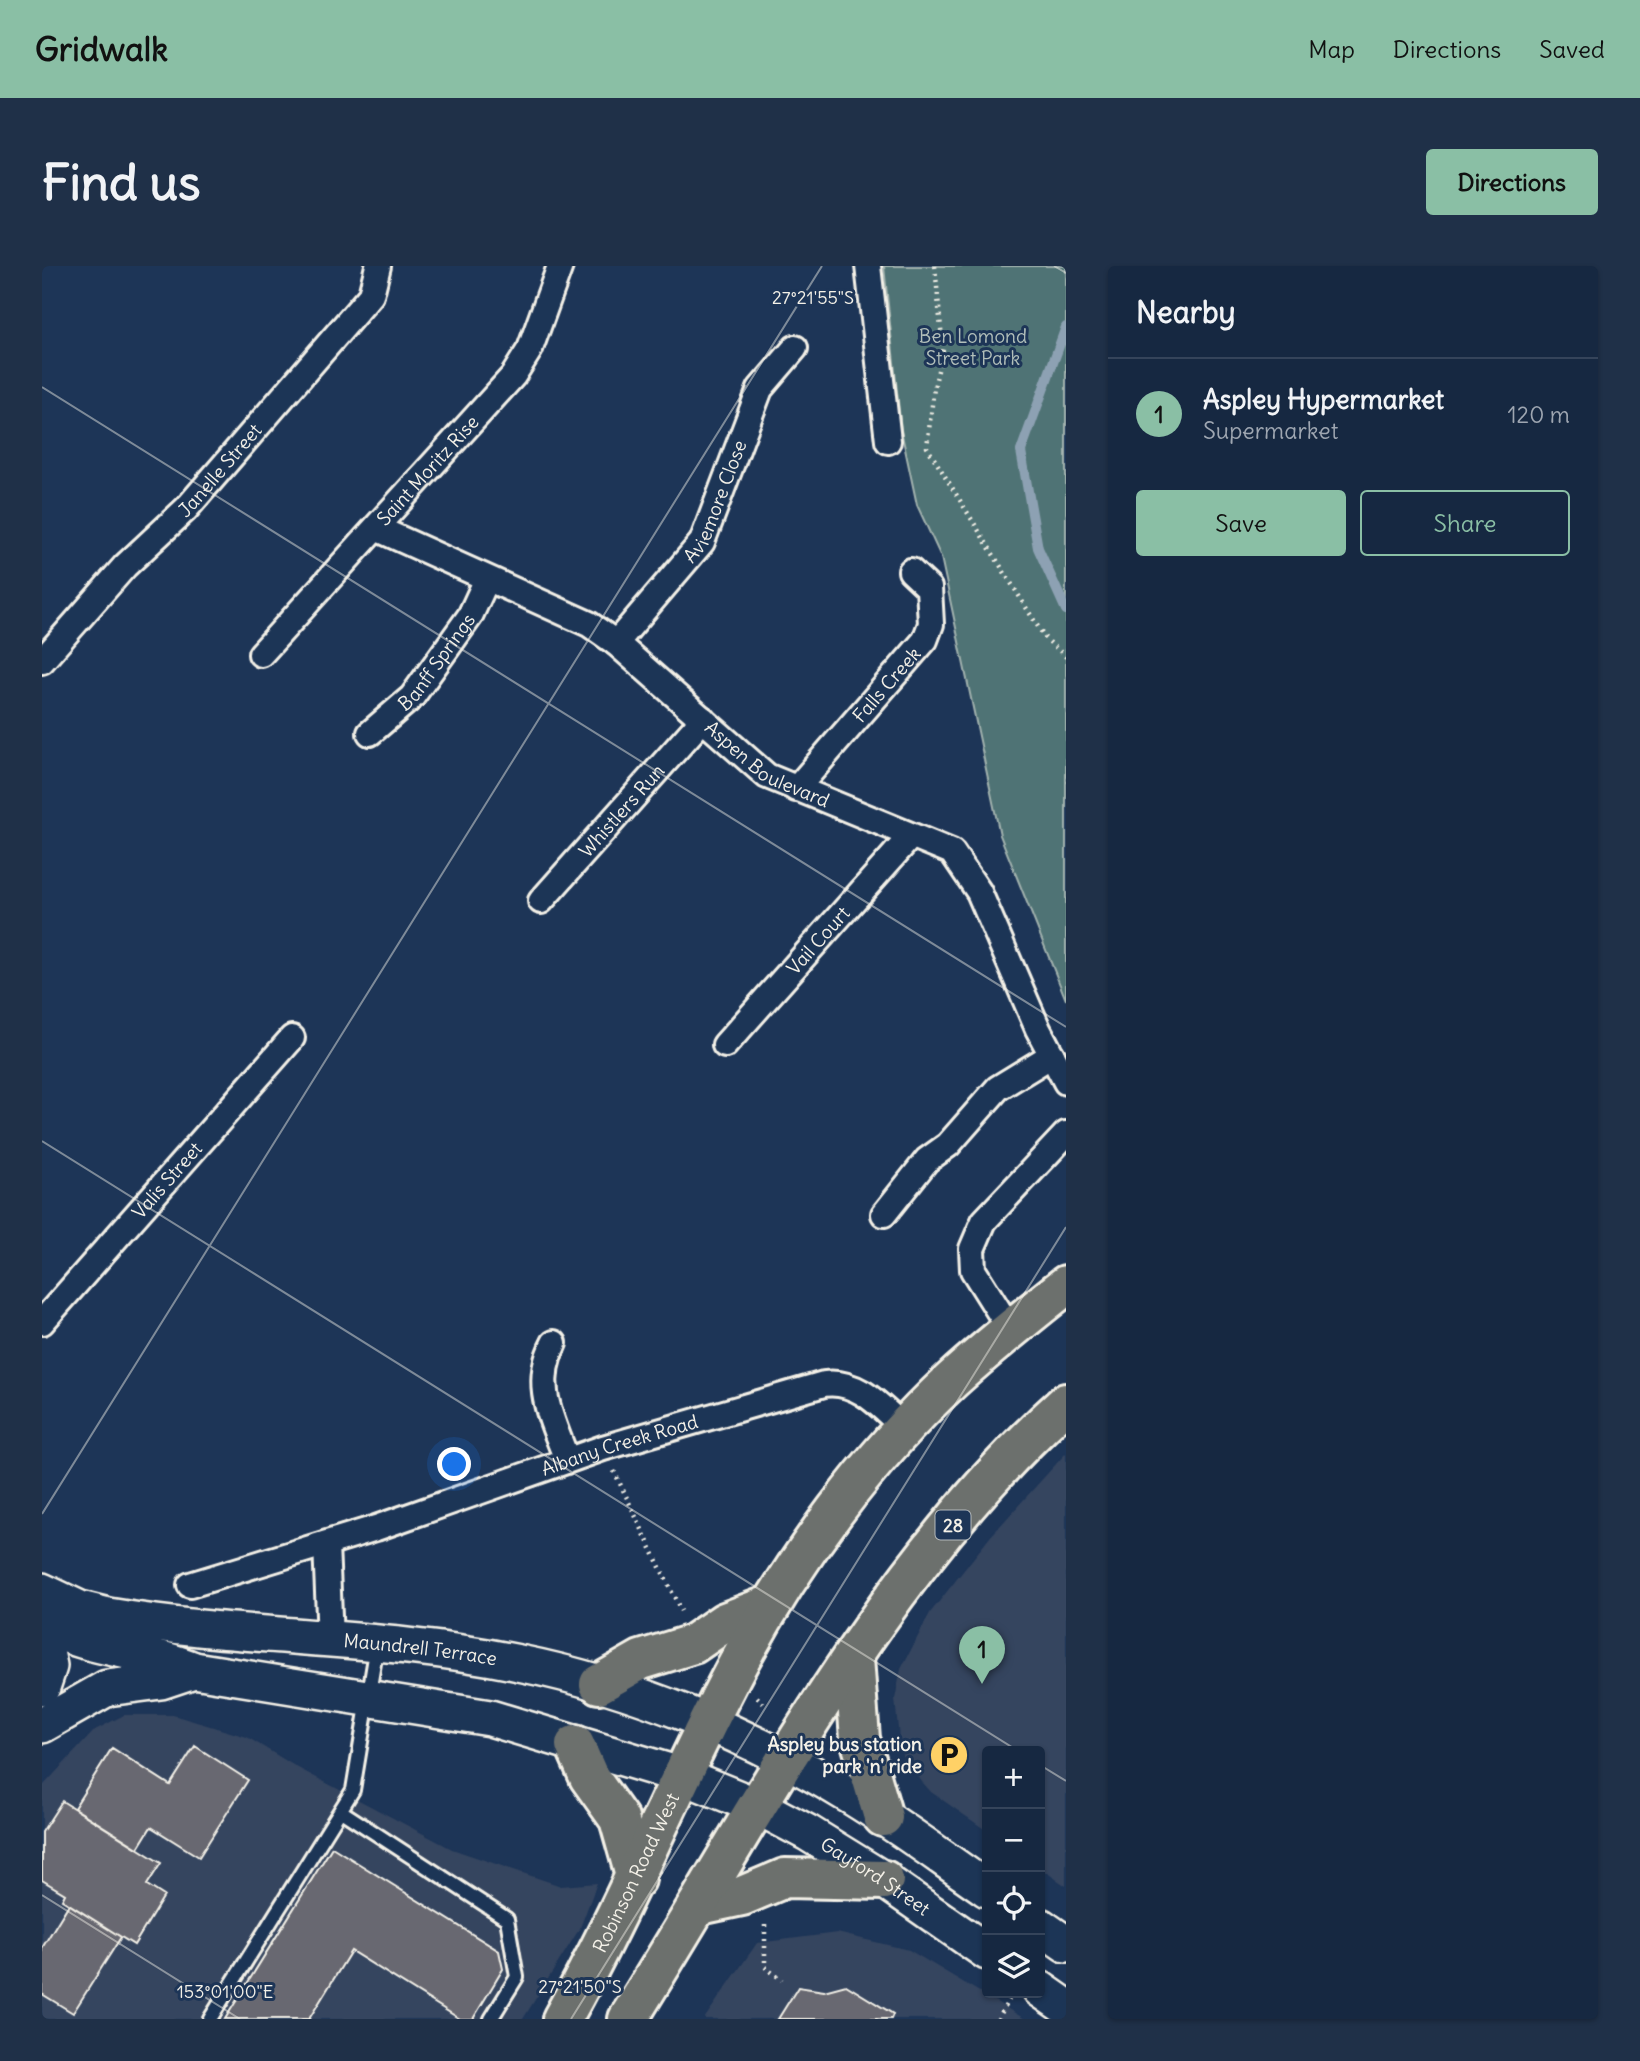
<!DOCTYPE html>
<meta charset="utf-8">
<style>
:root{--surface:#162841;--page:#1f3048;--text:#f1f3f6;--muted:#9ea6b1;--line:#35445a;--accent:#8abfa5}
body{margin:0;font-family:Delius,sans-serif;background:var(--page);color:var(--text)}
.controls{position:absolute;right:21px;bottom:21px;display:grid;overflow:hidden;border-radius:7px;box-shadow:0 2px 5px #0004}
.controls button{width:63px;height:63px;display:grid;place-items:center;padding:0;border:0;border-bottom:2px solid var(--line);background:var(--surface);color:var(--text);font:35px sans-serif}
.you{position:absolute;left:413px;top:1199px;width:24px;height:24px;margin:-18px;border:5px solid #fff;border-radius:50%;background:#1a73e8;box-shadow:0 0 0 10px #1a73e833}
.badge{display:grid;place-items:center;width:46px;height:46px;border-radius:50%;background:var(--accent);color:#111;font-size:23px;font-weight:700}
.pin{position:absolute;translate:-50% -58px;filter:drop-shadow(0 2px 4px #0008)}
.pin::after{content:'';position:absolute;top:37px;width:24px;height:21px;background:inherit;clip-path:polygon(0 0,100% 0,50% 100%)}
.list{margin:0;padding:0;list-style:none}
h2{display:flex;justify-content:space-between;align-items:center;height:91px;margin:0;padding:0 28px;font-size:30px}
h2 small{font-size:23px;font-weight:400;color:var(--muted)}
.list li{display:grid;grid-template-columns:46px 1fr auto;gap:21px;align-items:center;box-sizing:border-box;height:112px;padding:0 28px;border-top:2px solid var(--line)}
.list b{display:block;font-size:26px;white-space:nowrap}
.list p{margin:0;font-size:23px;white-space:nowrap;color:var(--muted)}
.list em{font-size:23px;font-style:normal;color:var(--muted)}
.actions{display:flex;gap:14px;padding:21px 28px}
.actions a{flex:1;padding:16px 0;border:2px solid var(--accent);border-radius:7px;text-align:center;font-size:24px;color:var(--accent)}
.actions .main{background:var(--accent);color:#111}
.icon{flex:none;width:38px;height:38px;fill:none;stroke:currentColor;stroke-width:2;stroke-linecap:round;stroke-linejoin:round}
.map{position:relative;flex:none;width:1024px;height:1753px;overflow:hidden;border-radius:7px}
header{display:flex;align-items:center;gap:42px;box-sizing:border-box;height:98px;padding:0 35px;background:var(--accent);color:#111}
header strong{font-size:33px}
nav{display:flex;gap:38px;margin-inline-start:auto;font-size:24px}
.intro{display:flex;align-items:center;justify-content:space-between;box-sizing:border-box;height:168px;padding:0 42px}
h1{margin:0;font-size:49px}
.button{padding:18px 32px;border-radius:7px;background:var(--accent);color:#111;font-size:24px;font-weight:700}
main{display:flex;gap:42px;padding:0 42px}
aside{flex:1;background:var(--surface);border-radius:7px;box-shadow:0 2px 5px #0004}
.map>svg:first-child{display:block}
.built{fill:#34445f}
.green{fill:#507374;stroke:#a2b2ae;stroke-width:2}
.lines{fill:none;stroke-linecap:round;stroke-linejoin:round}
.stream{stroke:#8da1b3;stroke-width:10}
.building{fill:#686871;stroke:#f4f1e8;stroke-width:2}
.service-casing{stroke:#f4f1e8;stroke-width:18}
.minor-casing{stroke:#f4f1e8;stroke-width:30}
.secondary-casing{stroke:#f4f1e8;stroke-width:40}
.primary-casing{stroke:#f4f1e8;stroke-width:44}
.path{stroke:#f4f1e8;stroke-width:4.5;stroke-dasharray:2 5;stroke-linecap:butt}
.service{stroke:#1d3557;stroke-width:12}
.minor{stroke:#1d3557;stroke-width:24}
.secondary{stroke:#1d3557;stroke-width:35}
.primary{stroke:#6c706d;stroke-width:38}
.ticks{fill:none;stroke:#f4f1e8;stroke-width:2;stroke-opacity:0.45}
.labels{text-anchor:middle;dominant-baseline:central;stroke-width:6;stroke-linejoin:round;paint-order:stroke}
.shield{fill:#1d3557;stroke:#b4b9bc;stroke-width:2}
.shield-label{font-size:18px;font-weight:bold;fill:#f4f1e8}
.park-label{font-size:19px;fill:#b2bfba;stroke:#1d3557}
.street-label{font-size:19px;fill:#f4f1e8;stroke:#1d3557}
.poi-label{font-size:19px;font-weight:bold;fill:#f4f1e8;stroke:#1d3557;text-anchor:end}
.ticks-label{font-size:18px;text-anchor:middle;fill:#f4f1e8;stroke:#1d3557;stroke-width:6;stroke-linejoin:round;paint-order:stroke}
</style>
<header>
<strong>Gridwalk</strong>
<nav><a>Map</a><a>Directions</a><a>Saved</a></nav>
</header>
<div class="intro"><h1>Find us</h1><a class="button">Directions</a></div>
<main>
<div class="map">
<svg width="1024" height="1753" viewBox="0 0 1024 1753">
<rect width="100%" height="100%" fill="#1d3557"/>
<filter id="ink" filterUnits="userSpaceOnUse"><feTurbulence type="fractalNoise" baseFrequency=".0143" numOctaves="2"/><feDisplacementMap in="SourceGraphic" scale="14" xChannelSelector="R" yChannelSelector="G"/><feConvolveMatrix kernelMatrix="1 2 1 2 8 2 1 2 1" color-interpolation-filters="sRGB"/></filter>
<g filter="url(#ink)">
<path class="built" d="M1024,1187V1620L998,1602V1485H945V1565L889,1526L864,1498L858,1483L853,1433L859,1403L888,1347L948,1271Z
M82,1449H131L205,1471L256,1502L410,1583L519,1620L555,1617L538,1662L481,1753H0V1521L53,1464Z
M795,1667L867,1684L983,1753H662L715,1677Z"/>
<path class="green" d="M842,0H1024V734L958,569L899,291L875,239L859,164Z"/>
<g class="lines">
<path class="stream" d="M1024,61L979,185L996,282L1024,344"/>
</g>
<path class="building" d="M153,1480L206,1514L157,1591L109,1561L96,1582L32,1542L70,1482L128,1519Z
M20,1535L119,1597L105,1619L122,1630L92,1679L20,1634L23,1628L0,1614V1566Z
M290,1581L457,1685L461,1703L431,1753H418L309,1685L267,1753H183Z
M27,1638L79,1671L31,1747L0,1728V1682Z
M804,1719L851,1748L849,1753H736L756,1721L782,1725Z"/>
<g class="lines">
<g class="service-casing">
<path id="service" d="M299,1545L465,1653L475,1711L449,1753
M168,1753L311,1524L335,1379"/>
</g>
<g class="minor-casing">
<g id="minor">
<path d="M826,0L846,175"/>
<path id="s1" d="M334,262L547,358L574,377L725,510L910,586L937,626L996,763L1024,816"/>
<path id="s2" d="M574,377L660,276L718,123L753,82"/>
<path id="s3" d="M219,388L471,110L488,83L518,0"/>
<path id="s4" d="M0,395L83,300L144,243L329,29L336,0"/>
<path id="s5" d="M328,467L370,431L428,350L445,313"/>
<path id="s6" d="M754,523L883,374L889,358L887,322L869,305"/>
<path id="s7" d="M499,635L661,453"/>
<path id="s8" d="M683,779L868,571"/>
<path d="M842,948L885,894L906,879L956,822L1010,789"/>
<path id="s9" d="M0,1056L250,772"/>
<path d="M968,1063L931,1004L930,983L942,955L1024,868"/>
<path d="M512,1077C490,1119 510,1153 525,1194"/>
<path d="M284,1278L288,1374"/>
<path id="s10" d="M148,1319L334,1262L561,1182L782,1118C816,1113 840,1142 863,1163"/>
</g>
</g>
<g class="secondary-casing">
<g id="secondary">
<path id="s11" d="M0,1325L38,1343L66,1350C202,1373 342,1369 477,1397C592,1420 709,1469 810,1531C856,1559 900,1592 945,1623"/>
<path id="s12" d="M0,1358C48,1384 102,1383 152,1404L448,1452L641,1510L717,1541L766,1567L842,1614L945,1686"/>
<path d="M0,1368L7,1400L0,1421"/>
<path d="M0,1459L65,1422L119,1415L152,1404"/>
<path d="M998,1660L1024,1678"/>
<path d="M998,1723L1024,1741"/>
</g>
</g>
<g class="primary-casing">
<g id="primary">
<path d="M812,1392L818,1473L841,1551"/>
<path d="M557,1418L599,1394L651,1378L683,1356L730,1338"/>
<path d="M533,1479L547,1511L577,1553L594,1613"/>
<path d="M658,1639L700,1630L743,1612L842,1614"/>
<path id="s13" d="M520,1753C586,1636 635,1510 699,1392C753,1292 826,1192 910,1114C946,1081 985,1050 1024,1019"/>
<path d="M586,1753C716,1546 840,1301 1024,1137"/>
</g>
</g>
<path class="path" d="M893,0L901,83L892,122L885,181L1003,372L1024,391
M572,1205L639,1345
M715,1431L723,1439
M723,1659V1701L740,1714
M956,1753L967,1733"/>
<use href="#service" class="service"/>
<use href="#minor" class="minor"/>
<use href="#secondary" class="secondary"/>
<use href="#primary" class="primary"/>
</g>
</g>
<path class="ticks" d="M1012,0L1024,7M0,121L1024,761M0,875L976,1485M0,1248L780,0M998,1499L1024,1515M0,1629L198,1753M529,1753L1024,961"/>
<defs>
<g id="parking-disc" transform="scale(2.0125)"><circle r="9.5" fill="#ffd166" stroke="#1d3557"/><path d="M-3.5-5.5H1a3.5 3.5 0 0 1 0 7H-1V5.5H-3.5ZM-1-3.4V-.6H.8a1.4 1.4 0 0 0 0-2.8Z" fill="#111"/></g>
</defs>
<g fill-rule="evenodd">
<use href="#parking-disc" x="907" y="1489"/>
</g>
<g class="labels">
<rect class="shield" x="893.5" y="1244.5" width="35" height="29" rx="5"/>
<g class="shield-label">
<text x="911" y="1259">28</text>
</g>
<g class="park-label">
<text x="931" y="70">Ben Lomond<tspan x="931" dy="22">Street Park</tspan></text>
</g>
<g class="street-label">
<text stroke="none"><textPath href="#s4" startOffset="261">Janelle Street</textPath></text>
<text stroke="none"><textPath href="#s3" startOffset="248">Saint Moritz Rise</textPath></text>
<text stroke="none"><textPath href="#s2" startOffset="175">Aviemore Close</textPath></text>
<text stroke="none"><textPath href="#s5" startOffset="98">Banff Springs</textPath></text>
<text stroke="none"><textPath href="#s6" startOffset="138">Falls Creek</textPath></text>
<text stroke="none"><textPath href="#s1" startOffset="462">Aspen Boulevard</textPath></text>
<text stroke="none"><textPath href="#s7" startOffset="121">Whistlers Run</textPath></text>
<text stroke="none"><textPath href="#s8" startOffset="140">Vail Court</textPath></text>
<text stroke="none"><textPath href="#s9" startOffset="189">Valis Street</textPath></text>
<text stroke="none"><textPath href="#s10" startOffset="452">Albany Creek Road</textPath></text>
<text stroke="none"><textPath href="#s11" startOffset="385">Maundrell Terrace</textPath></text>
<text stroke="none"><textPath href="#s13" startOffset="164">Robinson Road West</textPath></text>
<text stroke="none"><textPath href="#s12" startOffset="878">Gayford Street</textPath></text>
</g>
<g class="poi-label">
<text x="880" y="1478">Aspley bus station<tspan x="880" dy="22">park 'n' ride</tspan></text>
</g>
</g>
<g class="ticks-label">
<text x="771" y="38">27°21'55"S</text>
<text x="538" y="1727">27°21'50"S</text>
<text x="183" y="1732">153°01'00"E</text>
</g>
</svg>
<div class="controls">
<button>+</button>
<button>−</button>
<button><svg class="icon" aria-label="locate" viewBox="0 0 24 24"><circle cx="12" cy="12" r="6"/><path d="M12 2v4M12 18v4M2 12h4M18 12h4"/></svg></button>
<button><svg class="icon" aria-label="layers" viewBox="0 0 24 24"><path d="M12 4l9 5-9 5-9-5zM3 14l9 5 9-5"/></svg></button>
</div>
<div class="you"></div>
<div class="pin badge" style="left:940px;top:1418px">1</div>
</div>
<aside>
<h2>Nearby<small></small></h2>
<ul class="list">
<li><span class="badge">1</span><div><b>Aspley Hypermarket</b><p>Supermarket</p></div><em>120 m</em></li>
</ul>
<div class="actions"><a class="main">Save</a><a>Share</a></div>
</aside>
</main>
